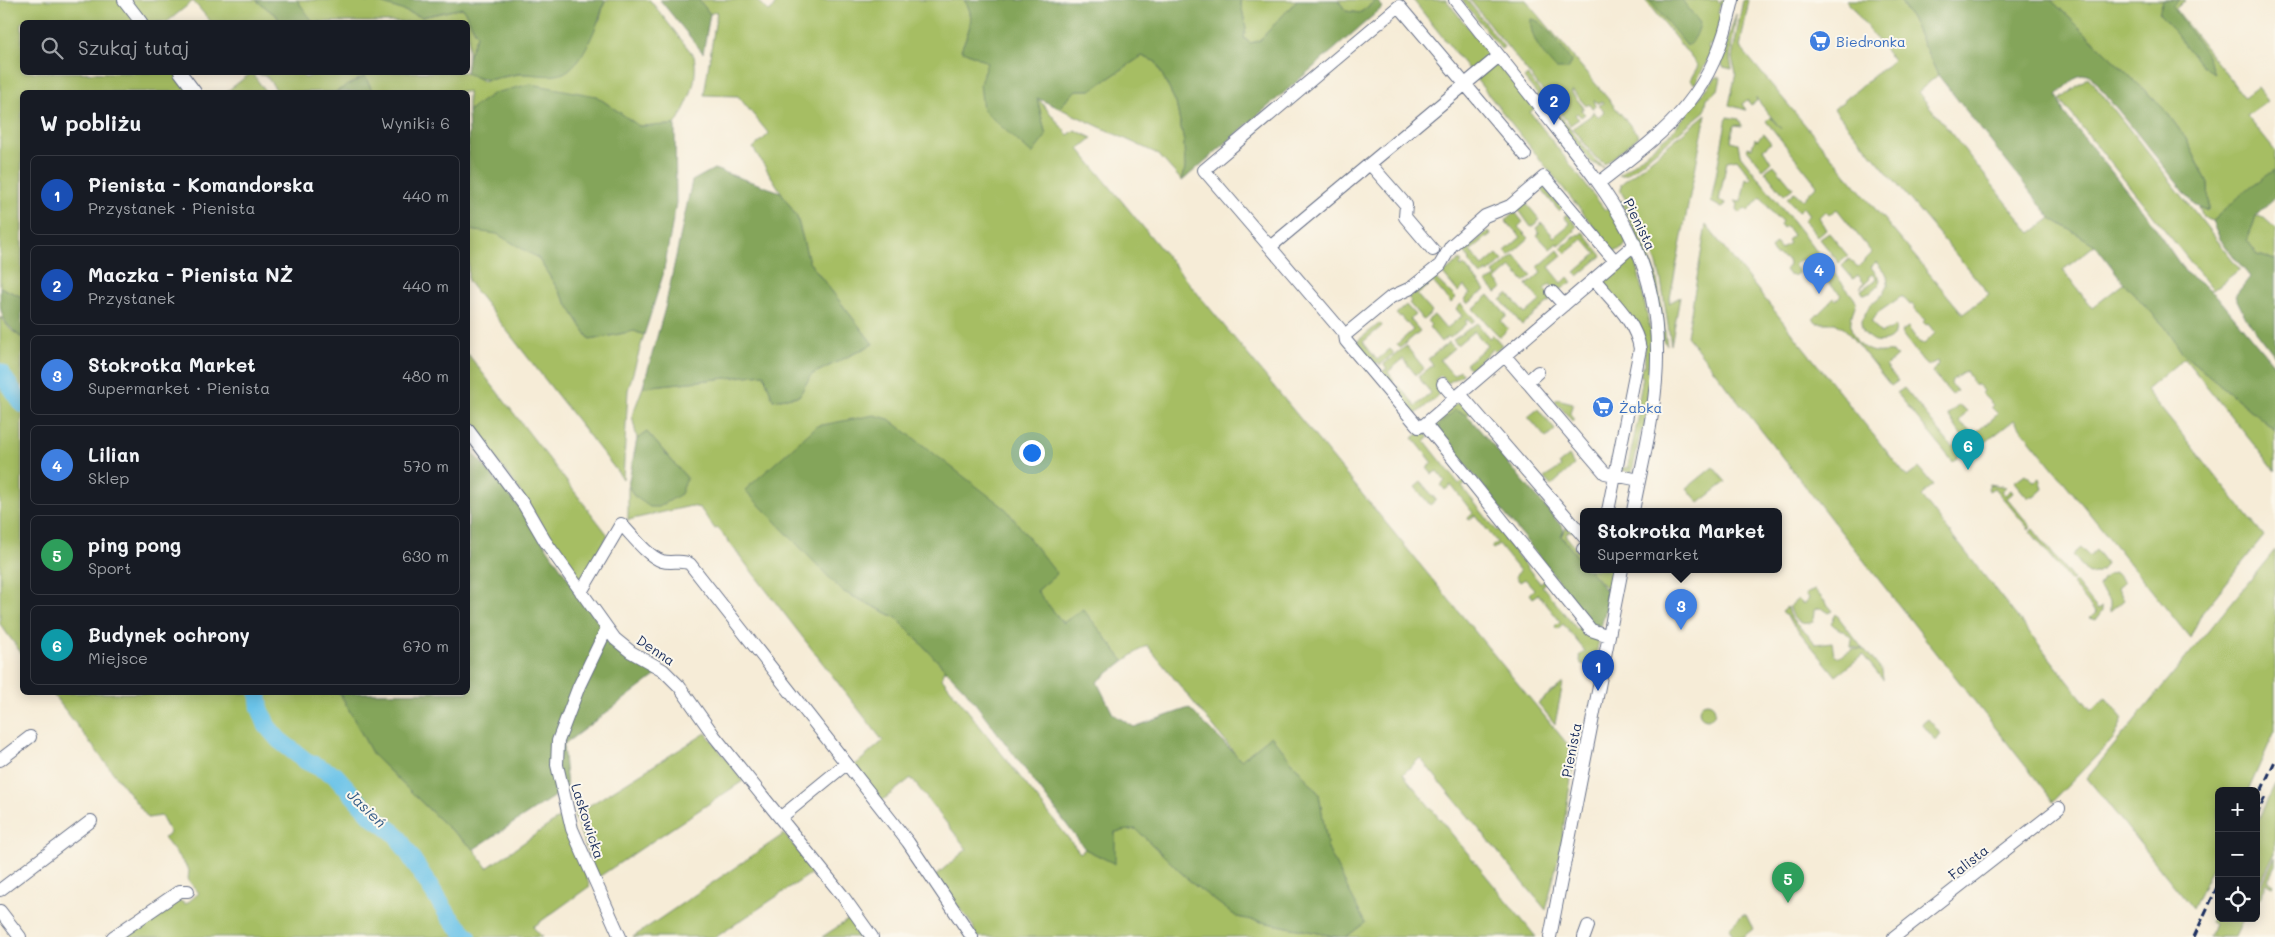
<!DOCTYPE html>
<html lang="pl">
<meta charset="utf-8">
<style>
:root{--surface:#171b24;--page:#242831;--text:#f1f3f6;--muted:#9ea1a6;--line:#363941;--accent:#1f6fb2}
body{margin:0;font-family:Mali,sans-serif;background:var(--page);color:var(--text)}
.controls{position:absolute;right:15px;bottom:15px;display:grid;overflow:hidden;border-radius:8px;box-shadow:0 2px 12px #0003}
.controls button{width:45px;height:45px;display:grid;place-items:center;padding:0;border:0;border-bottom:1px solid var(--line);background:var(--surface);color:var(--text);font:25px sans-serif}
.you{position:absolute;left:1031px;top:452px;width:18px;height:18px;margin:-12px;border:4px solid #fff;border-radius:50%;background:#1a73e8;box-shadow:0 0 0 8px #1a73e833}
.badge{display:grid;place-items:center;width:32px;height:32px;border-radius:50%;background:var(--accent);color:#fff;font-size:16px;font-weight:700}
.pin{position:absolute;translate:-50% -41px;filter:drop-shadow(0 1px 2px #0008)}
.pin::after{content:'';position:absolute;top:26px;width:18px;height:15px;background:inherit;clip-path:polygon(0 0,100% 0,50% 100%)}
.popup{position:absolute;left:1580px;top:508px;width:202px;height:65px;box-sizing:border-box;display:grid;place-content:center;border-radius:8px;background:var(--surface);filter:drop-shadow(0 1px 4px #0005);font-size:16px;white-space:nowrap;color:var(--muted)}
.popup b{font-size:19px;color:var(--text)}
.popup::after{content:'';position:absolute;left:50%;top:100%;margin-left:-10px;border:10px solid transparent;border-top-color:var(--surface)}
.list{margin:0;padding:0;list-style:none}
h2{display:flex;justify-content:space-between;align-items:center;height:65px;margin:0;padding:0 20px;font-size:21px}
h2 small{font-size:16px;font-weight:400;color:var(--muted)}
.list li{display:grid;grid-template-columns:32px 1fr auto;gap:15px;align-items:center;box-sizing:border-box;height:80px;margin:0 10px 10px;padding:0 10px;border:1px solid var(--line);border-radius:8px}
.list b{display:block;font-size:19px;white-space:nowrap}
.list p{margin:0;font-size:16px;white-space:nowrap;color:var(--muted)}
.list em{font-size:16px;font-style:normal;color:var(--muted)}
.icon{flex:none;width:28px;height:28px;fill:none;stroke:currentColor;stroke-width:2;stroke-linecap:round;stroke-linejoin:round}
.map{position:relative;flex:none;width:2275px;height:937px;overflow:hidden}
.search{position:absolute;background:var(--surface);box-shadow:0 2px 12px #0003;left:20px;top:20px;width:450px;height:55px;display:flex;align-items:center;gap:12px;box-sizing:border-box;padding:0 18px;border-radius:8px;color:var(--muted);font-size:19px}
.panel{position:absolute;background:var(--surface);box-shadow:0 2px 12px #0003;left:20px;top:90px;width:450px;height:605px;border-radius:8px}
.map>svg:first-child{display:block}
.green{fill:#a6be64;stroke:#607661}
.forest{fill:#84a55a;stroke:#506a5c}
.lines{fill:none;stroke-linecap:round;stroke-linejoin:round}
.river{stroke:#6bc3e8;stroke-width:18}
.minor-casing{stroke:#687188;stroke-width:14}
.minor{stroke:#fff;stroke-width:12}
.rail{stroke:#1b2f5e;stroke-width:3;stroke-dasharray:8 4;stroke-linecap:butt}
.labels{text-anchor:middle;dominant-baseline:central;stroke-width:4;stroke-linejoin:round;paint-order:stroke}
.shop-label{font-size:14px;fill:#366cbe;stroke:#fbf7ec;text-anchor:start}
.street-label{font-size:14px;fill:#1b2f5e;stroke:#fbf7ec}
.water-label{font-size:15px;font-style:italic;fill:#335b87;stroke:#fbf7ec}
</style>
<div class="map">
<svg width="2275" height="937" viewBox="0 0 2275 937">
<rect width="100%" height="100%" fill="#fbf7ec"/>
<filter id="ink" filterUnits="userSpaceOnUse"><feTurbulence type="fractalNoise" baseFrequency=".02" numOctaves="2"/><feDisplacementMap in="SourceGraphic" scale="10" xChannelSelector="R" yChannelSelector="G"/><feConvolveMatrix kernelMatrix="1 2 1 2 8 2 1 2 1" color-interpolation-filters="sRGB"/></filter>
<filter id="wash" filterUnits="userSpaceOnUse"><feTurbulence type="fractalNoise" baseFrequency=".0096" numOctaves="4" result="noise"/><feDisplacementMap in="SourceGraphic" scale="20" xChannelSelector="R" yChannelSelector="G"/><feGaussianBlur stdDeviation="1.12" result="paint"/><feColorMatrix in="noise" values="0 0 0 0 0 0 0 0 0 0 0 0 0 0 0 0 0 1.4 0 .05"/><feComposite in="paint" operator="in"/></filter>
<g filter="url(#wash)">
<rect width="100%" height="100%" fill="#f6ecd7"/>
<path class="green" d="M0,0H120L138,22H22V72L178,73L194,92H22V297L0,287Z
M129,0H256L278,17L277,22H211L193,1L167,22H146Z
M297,0H346L381,3L422,17L463,8L477,35L468,57V22H313Z
M605,0H650L694,56C699,81 688,104 675,125L639,126L596,96L494,93L468,111V92H373L365,76L335,92H278L266,76L252,73L266,92H226L251,73H300L305,78L323,72H466L483,81L519,74H560L600,19Z
M699,0H756L770,12L778,0H964C977,17 968,31 961,50L987,62L980,84L1046,136L1037,97L1068,135L1075,130L1092,138L1079,149L1569,746H1576L1560,850L1546,910L1420,758L1403,774L1536,937H1346L1364,923L1328,849L1319,794L1271,736L1241,761L1147,645L1124,661L1083,610L1063,623L1037,591L1056,574L842,591L897,618L945,669L942,678L1080,853L1085,849L1114,863L1115,832L1136,829L1193,884L1237,917L1338,937H976L973,926L935,876L967,849L911,778L879,803L853,767L883,741L718,528L715,529L700,508L691,506L628,520V485L634,496L687,478L647,432L637,439L632,416L643,387L764,374L773,400L799,396L811,375L873,344L809,262L797,217L753,148L769,134L738,96L704,95L717,11L710,14Z
M1240,0H1297L1259,41L1250,43L1244,38L1246,28Z
M1338,0H1376L1360,13L1346,11Z
M1413,0H1446L1534,109L1530,112L1605,210L1610,207L1627,242L1623,248L1614,252Z
M1462,0H1467L1504,47L1501,49Z
M1470,0H1526L1639,136L1605,164L1595,157L1573,128L1593,114V111L1599,117L1604,111L1599,106L1603,103L1602,101L1598,104L1594,100L1596,106L1592,109L1589,104L1586,106L1573,91L1571,92L1584,108L1581,110L1585,114L1581,117L1577,113L1575,115L1579,119L1570,125Z
M1645,0H1717L1720,3L1721,0H1727L1726,6L1720,5L1718,13L1723,18L1714,47L1710,44L1708,48L1712,52L1695,84L1690,80L1698,66Z
M1743,0H1749L1740,47L1963,314L1989,294L1834,109L1893,60L1846,0H1900L1912,20L1938,75L1918,92L2031,233L2051,218L2095,245L2063,270L2092,308L2124,283L2166,328L2183,354L2275,430V471L2184,358L2146,390L2264,536L2202,613L2190,638L2014,420L1982,445L1978,440L1969,443L1963,438L1948,415L1959,405L1967,411L1959,421L1974,434L1998,414L1991,407L1993,405L1981,393L1983,391L1977,384L1975,386L1966,371L1952,380L1951,384L1957,391L1952,395L1932,372L1939,363L1937,361L1927,366L1902,334L1901,332L1908,327L1920,344H1924L1935,333L1928,324L1926,325L1923,322L1925,320L1913,309L1915,308L1912,304L1910,305L1902,296L1876,314L1877,315L1871,321L1881,334L1888,329L1889,331L1895,326L1896,328C1894,348 1861,346 1861,321L1870,305L1883,294L1888,285L1887,275L1876,262L1871,267L1880,279L1879,285L1870,293L1863,294L1861,290L1877,279L1873,274L1868,277L1870,279L1860,288L1864,283L1858,275L1853,279L1842,266L1849,259L1858,267L1872,253L1837,209L1829,215L1825,211L1819,217L1826,230L1818,237L1804,220L1809,215L1803,207L1798,212L1787,198L1794,192L1803,200L1817,185L1766,121L1770,117L1781,129L1756,98L1757,101L1751,105L1747,100L1742,104L1746,110L1729,105L1736,73L1732,58Z
M2051,0H2186L2175,9L2245,98L2258,88L2268,101L2247,116L2275,151V170L2212,221L2203,217L2199,206L2209,210L2208,183L2185,137L2165,110Z
M1736,14L1730,58L1732,69L1723,67L1721,63Z
M1142,56L1156,62L1176,103L1184,142L1185,168L1182,181L1158,154L1059,108L1076,90H1091Z
M1527,75L1594,159L1604,168L1591,162L1524,78Z
M1716,77L1721,78L1718,90L1707,98L1705,111L1626,175H1619L1672,132Z
M2088,77L2240,269L2213,290L2060,100Z
M1706,114L1669,303L1680,297L1671,345L1661,280L1656,261L1634,213L1621,192V184Z
M1727,117L1739,119L1742,126L1734,125L1731,141L1738,143L1740,155L1854,298L1856,302C1855,308 1851,314 1851,321C1849,335 1861,351 1876,352C1881,353 1886,351 1892,352L1897,356L1886,366L1898,381L1891,386L1845,329L1835,323H1818L1813,319L1834,298L1836,300L1841,295L1823,278L1826,276L1821,269L1818,271L1815,268L1817,265L1810,256L1803,262L1801,259L1794,265L1799,272L1794,276L1789,275L1785,270L1789,265L1788,260L1774,254L1771,249L1776,243L1781,249L1789,243L1787,240L1793,235L1786,226L1783,228L1780,224L1782,222L1778,217L1776,218L1761,197L1748,211L1745,208L1740,213L1737,209L1738,204L1734,201L1741,202L1746,178L1749,180L1752,178L1737,159L1727,161L1719,201L1726,203L1725,206L1722,208L1711,202Z
M1764,134L1771,143L1763,149L1771,162L1763,169L1747,149V147L1752,148L1755,138L1757,140Z
M1774,165L1793,188L1784,195L1765,171Z
M1542,185L1562,208L1559,211L1541,189L1525,202L1540,220L1531,227L1516,206Z
M1620,201H1624L1628,207L1656,273L1667,345L1663,341C1657,290 1644,246 1620,201Z
M1515,212L1523,222L1518,227L1529,238L1509,256L1505,251L1521,237L1505,221Z
M1567,214L1577,226L1574,229L1575,231L1559,245L1557,243L1550,249L1537,235L1539,233L1536,228L1542,223L1554,237L1570,224L1564,217Z
M2256,217L2264,218L2275,228V260L2258,255L2247,240Z
M1706,225L1907,477L1919,468L1933,485L1921,496L2091,710L2106,698L2123,719L2114,738L2053,801L1687,336Z
M468,230L497,233L538,258L590,340L634,331L644,335L628,390L623,479L468,281Z
M1488,231L1491,234L1470,251L1483,266L1497,254L1503,261L1488,273L1487,271L1481,276L1469,262L1470,260L1464,251Z
M1583,232L1602,256L1578,276L1575,272L1596,254L1583,239L1566,253L1561,248L1578,234L1579,235Z
M1829,233L1848,256L1839,263L1820,239Z
M1558,250L1562,256L1549,267L1562,283L1568,277L1572,282L1557,292L1550,284L1544,289L1552,299L1522,325L1501,300L1508,294L1525,314L1540,301L1527,285L1542,272L1538,267Z
M1515,255L1532,276L1525,282L1511,267L1496,280L1503,288L1496,293L1486,282L1496,277L1493,273Z
M1628,256L1633,257L1637,266L1651,333L1652,376L1644,430H1641L1632,473L1622,470L1621,467L1630,468L1628,465L1640,410L1637,409L1643,377L1640,375L1642,366H1645L1644,345L1603,280Z
M1460,260L1462,263L1460,265L1461,267L1464,265L1485,290L1468,304L1464,299L1470,294L1464,286L1458,292L1443,274Z
M1434,277L1456,298L1451,303L1433,282L1417,295L1432,312L1423,320L1409,303L1411,301L1408,298Z
M1489,295L1507,316L1501,321L1508,329L1500,337L1473,309Z
M1461,304L1475,320L1472,323L1468,319L1465,321L1467,323L1450,338L1448,336L1441,342L1429,327L1431,325L1427,321L1434,315L1446,329L1462,316L1456,309Z
M1406,305L1415,315L1410,319L1420,331L1400,348L1397,344L1413,330L1401,316L1399,317L1396,314Z
M0,317L11,330L22,338V654L0,624Z
M1380,323L1382,326L1363,342L1377,360L1390,349L1394,353L1380,365L1378,363L1374,366L1355,343Z
M1477,323L1489,338L1493,335L1502,345L1495,351L1493,349L1470,369L1466,364L1487,346L1474,331L1457,345L1453,340Z
M1449,342L1454,348L1440,360L1453,375L1460,370L1463,374L1448,383L1441,375L1435,380L1441,389L1437,393L1439,395L1415,415L1394,390L1399,386L1416,406L1431,393L1418,377L1433,365L1428,359Z
M1406,346L1424,368L1416,375L1403,359L1388,372L1394,380L1389,384L1380,372L1387,369L1384,364Z
M468,354L608,535L583,581L578,580L515,484L468,423Z
M1904,388L1952,447L1957,443C1963,452 1959,456 1953,462L1897,393Z
M1557,399L1573,403L1570,413L1575,420L1573,422L1555,401Z
M1458,402L1471,412L1467,415L1462,413L1438,430L1432,423Z
M1538,409L1555,430L1546,438L1528,417Z
M1422,431L1429,437L1425,441L1459,484L1465,480L1467,483L1462,487L1497,531L1502,527L1509,535L1504,539L1540,583L1545,579L1547,581L1542,586L1577,629L1582,625L1591,636L1599,641L1593,666L1581,664L1579,656L1585,651L1563,624L1557,629L1555,626L1560,621L1538,594L1532,598L1529,594L1534,589L1525,579L1520,582L1515,576L1520,571L1499,545L1493,549L1491,547L1497,542L1475,515L1469,520L1468,518L1473,513L1451,485L1445,490L1441,485L1445,481L1437,471L1432,474L1427,468L1433,463L1413,438Z
M1569,456L1574,465L1551,486L1544,478L1561,467L1559,464Z
M1713,467L1726,482L1699,503L1687,488Z
M2025,474L2035,482L2040,478L2043,489L2034,497H2027L2014,482Z
M1421,482L1436,500L1430,505L1415,487Z
M1990,484L2006,487L2001,491L2005,495L2011,490L2013,493L2007,498L2031,527L2029,529L1994,488L1989,491L1988,488Z
M1567,526L1573,531H1568L1566,536L1583,557V564L1561,536Z
M2033,529L2073,579L2070,581L2030,531Z
M2081,548L2089,556L2096,550L2106,563C2103,571 2096,574 2088,574L2073,555Z
M2275,550V731L2248,791H2219V853L2193,909L2087,778Z
M1588,569H1616L1607,598L1605,587Z
M2116,573L2124,583L2118,588L2124,600L2110,612V602L2099,587C2101,580 2108,573 2116,573Z
M2075,581L2098,610L2102,607V611L2096,620L2090,618L2096,613L2072,584Z
M1815,590L1833,611L1829,613C1823,609 1820,606 1814,610L1813,622C1800,627 1791,619 1789,607L1798,599L1803,604L1809,599L1805,594Z
M1787,607C1789,625 1808,630 1815,644L1832,642L1834,654L1839,657L1853,649L1865,650L1882,671L1883,680L1863,655L1836,676L1782,611Z
M1836,614L1863,649L1851,647L1852,639C1846,630 1837,630 1831,623Z
M1563,683L1555,724L1538,703Z
M52,693H340L373,755L446,826L474,849L487,868L562,816L590,886L533,927L542,937H123L178,900L186,904L199,893L188,880L189,870L164,838L170,833L161,816L148,818Z
M1699 711a8 8 0 1 1 16 0a8 8 0 1 1-16 0Z
M1928,719L1941,734L1936,741L1922,724Z
M706,733L743,781L597,878L574,815Z
M2275,784V853L2256,892V824Z
M784,834L815,871L716,937H633Z
M2275,857V866L2268,880L2274,884L2273,886L2267,883L2256,906V897Z
M2219,904V918H2244L2235,937H2209L2214,924L2210,922Z
M1742,915H1746L1753,929L1743,937H1734L1729,928Z
M851,918L866,937H822Z"/>
<path class="forest" d="M256,0H297L313,22H277L278,17Z
M346,0H605C599,21 583,67 561,74C548,78 531,73 518,74C493,77 491,85 466,73L468,57L477,35L463,8L422,17L381,3Z
M660,0H699L710,14L703,53Z
M964,0H1240L1246,28L1244,38L1250,43L1259,41L1297,0H1338L1346,11L1360,13L1376,0L1383,7L1182,181L1185,168L1184,142L1176,103L1156,62L1142,56L1091,90H1076L1059,108L1037,98L1046,136L1032,154L983,110L980,84L987,62L961,50C968,32 977,17 964,0Z
M1649,0H1682L1700,23C1698,33 1695,40 1687,46Z
M1900,0H2051L2165,110L2185,137L2208,183L2209,210L2194,204L2089,74L2078,76L2057,95L2064,113L2145,213L2186,273L2216,295L2275,366V430L2183,354L2166,328L2124,283L2095,245L2051,218L1938,75L1912,20Z
M2163,0H2179L2172,7L2206,53L2214,73L2201,65L2159,13Z
M1531,19C1545,19 1563,51 1571,61L1569,69H1556C1544,56 1529,38 1531,19Z
M365,76L373,92H335Z
M531,84L596,96L639,126L675,125L676,203L663,275L644,335L634,331L590,340L538,258L497,234L468,230V135L469,134L468,111L494,93Z
M714,169L781,192L797,217L809,262L873,344L811,375L799,396L773,400L764,374L643,387L665,308L692,181Z
M2275,170V197L2256,217L2247,240L2258,255L2275,260V356L2246,318L2235,296L2250,277L2220,239L2212,221L2250,187Z
M0,287L22,297V338C0,320 0,316 0,287Z
M1455,410L1467,415L1564,529L1561,536L1583,564L1584,569H1588C1610,593 1610,595 1601,627L1594,626L1438,430L1439,425Z
M874,415L889,419L1006,509L1057,574L1037,591L1063,623L1083,609L1124,661L1097,682L1113,714L1134,727L1189,708L1241,760L1271,736L1319,794L1328,849L1365,923L1346,937H1338L1237,917L1193,884L1136,829L1115,832V864L1085,849L966,691L897,618L842,591L745,490L817,426Z
M647,432L687,478L681,494L659,507H650L634,496L628,485L637,439Z
M468,447L519,507L612,642L659,673L563,745L567,788L474,849L446,826L373,755L340,693L468,692Z"/>
<g class="lines">
<path class="river" d="M0,372L22,404
M258,692L260,708L267,726L279,740L306,761L335,775L372,816L396,834L450,918L468,937"/>
</g>
</g>
<g filter="url(#ink)">
<g class="lines">
<g class="minor-casing">
<path id="minor" d="M124,0L141,22
M1455,0C1486,40 1518,79 1549,119C1607,192 1657,251 1657,350C1658,405 1643,458 1633,511
M180,72L195,92
M1370,164L1406,205L1405,217L1433,250
M1600,182C1674,125 1712,96 1733,0
M1270,247L1204,170L1399,6L1525,155
M1594,279C1611,300 1636,321 1640,349L1608,511
M1552,292L1564,305
M1340,329L1270,247L1499,56
M1505,356L1605,473L1639,480
M1527,382L1538,372
M1443,384L1455,398
M1460,394L1584,537
M1425,424L1635,244
M468,430L524,505L545,541L615,639L631,652L663,670L679,686L715,737L842,895L872,937
M1583,549L1584,550
M581,592L621,524C632,535 647,556 662,561C672,564 681,559 690,564L908,842L972,937
M607,628L579,686L558,741L557,765L572,829L620,937
M1609,636L1591,630L1425,424L1419,427L1416,424L1346,341L1345,335L1391,297L1411,288L1440,265L1451,246L1485,216L1510,206L1544,177L1615,261
M0,760L30,737
M780,818L846,764
M0,890L91,821
M0,911L20,937
M113,937L180,891H188
M1550,937L1622,569
M1584,937L1588,926
M1894,937L2059,808"/>
</g>
<use href="#minor" class="minor"/>
<path class="rail" d="M2256,802L2275,761
M2256,816L2266,795
M2194,937L2219,883"/>
</g>
</g>
<defs>
<g id="supermarket-disc" transform="scale(1.125)"><circle r="9.5" fill="#3f7fe0" stroke="#fbf7ec"/><path d="M-6-5.5h2.5l.6 2H6L4.5 2H-2.5L-4.4-4H-6ZM-1.5 3.2a1.3 1.3 0 1 0 .1 0ZM3 3.2a1.3 1.3 0 1 0 .1 0Z" fill="#fff"/></g>
</defs>
<g fill-rule="evenodd">
<use href="#supermarket-disc" x="1820" y="41"/>
<use href="#supermarket-disc" x="1603" y="407"/>
</g>
<g class="labels">
<g class="shop-label">
<text x="1836" y="41">Biedronka</text>
<text x="1619" y="407">Żabka</text>
</g>
<g class="street-label">
<text transform="translate(1640 224) rotate(64)">Pienista</text>
<text transform="translate(656 650) rotate(34)">Denna</text>
<text transform="translate(1571 750) rotate(-79)">Pienista</text>
<text transform="translate(588 821) rotate(72)">Laskowicka</text>
<text transform="translate(1968 862) rotate(-38)">Falista</text>
</g>
<g class="water-label">
<text transform="translate(367 808) rotate(44)">Jasień</text>
</g>
</g>
</svg>
<div class="controls">
<button>+</button>
<button>−</button>
<button><svg class="icon" aria-label="locate" viewBox="0 0 24 24"><circle cx="12" cy="12" r="6"/><path d="M12 2v4M12 18v4M2 12h4M18 12h4"/></svg></button>
</div>
<div class="you"></div>
<div class="pin badge" style="left:1598px;top:691px;background:#1a4fb4">1</div>
<div class="pin badge" style="left:1554px;top:125px;background:#1a4fb4">2</div>
<div class="pin badge" style="left:1681px;top:630px;background:#3f7fe0">3</div>
<div class="popup"><b>Stokrotka Market</b>Supermarket</div>
<div class="pin badge" style="left:1819px;top:294px;background:#3f7fe0">4</div>
<div class="pin badge" style="left:1788px;top:903px;background:#2e9e5b">5</div>
<div class="pin badge" style="left:1968px;top:470px;background:#0f9aa8">6</div>
<div class="search"><svg class="icon" aria-label="search" viewBox="0 0 24 24"><circle cx="10" cy="10" r="6"/><path d="M15 15l6 6"/></svg>Szukaj tutaj</div>
<section class="panel">
<h2>W pobliżu<small>Wyniki: 6</small></h2>
<ul class="list">
<li><span class="badge" style="background:#1a4fb4">1</span><div><b>Pienista - Komandorska</b><p>Przystanek · Pienista</p></div><em>440 m</em></li>
<li><span class="badge" style="background:#1a4fb4">2</span><div><b>Maczka - Pienista NŻ</b><p>Przystanek</p></div><em>440 m</em></li>
<li><span class="badge" style="background:#3f7fe0">3</span><div><b>Stokrotka Market</b><p>Supermarket · Pienista</p></div><em>480 m</em></li>
<li><span class="badge" style="background:#3f7fe0">4</span><div><b>Lilian</b><p>Sklep</p></div><em>570 m</em></li>
<li><span class="badge" style="background:#2e9e5b">5</span><div><b>ping pong</b><p>Sport</p></div><em>630 m</em></li>
<li><span class="badge" style="background:#0f9aa8">6</span><div><b>Budynek ochrony</b><p>Miejsce</p></div><em>670 m</em></li>
</ul>
</section>
</div>
